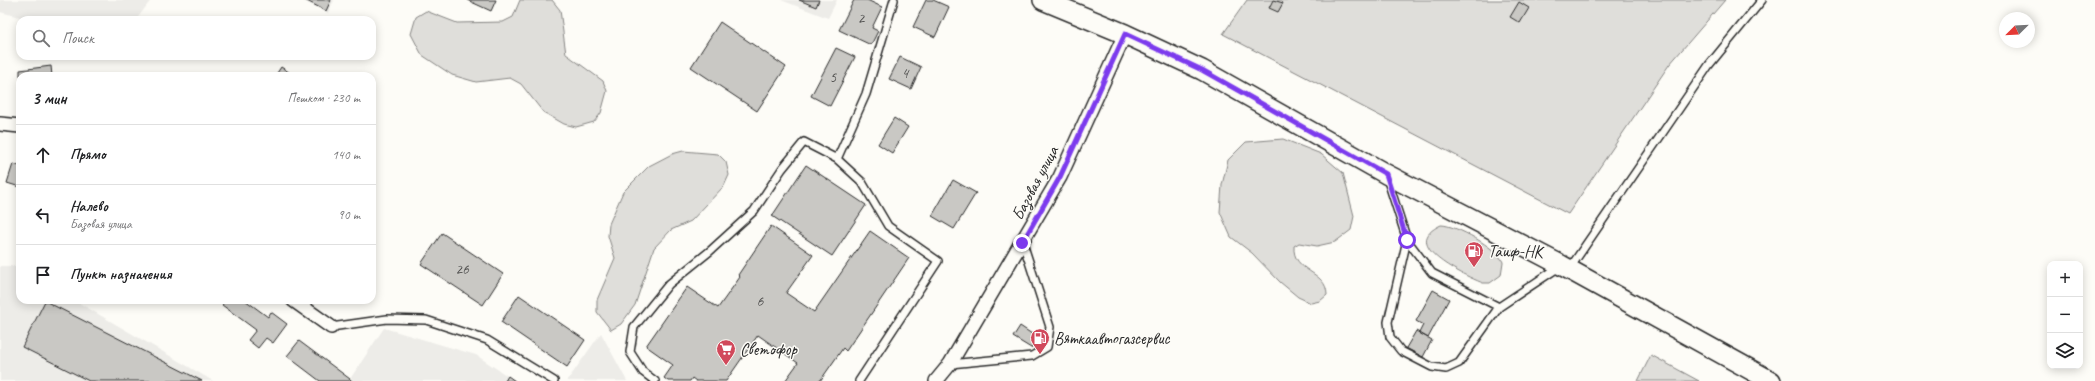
<!DOCTYPE html>
<html lang="ru">
<meta charset="utf-8">
<style>
:root{--surface:#fff;--page:#f6f6f6;--text:#202124;--muted:#757577;--line:#e0e0e0}
body{margin:0;font-family:Caveat,sans-serif;background:var(--page);color:var(--text)}
.controls{position:absolute;right:12px;bottom:12px;display:grid;overflow:hidden;border-radius:8px;box-shadow:0 2px 10px #0003}
.controls button{width:36px;height:36px;display:grid;place-items:center;padding:0;border:0;border-bottom:1px solid var(--line);background:var(--surface);color:var(--text);font:20px sans-serif}
.compass{position:absolute;left:1999px;top:12px;width:36px;height:36px;border-radius:50%;background:var(--surface);box-shadow:0 2px 10px #0003;rotate:246deg}
.stop{position:absolute;width:12px;height:12px;margin:-9px;border:3px solid #7c3aed;border-radius:50%;background:#fff}
.stop.end{background:#7c3aed;border-color:#fff;box-shadow:0 1px 4px #0008}
.list{margin:0;padding:0;list-style:none}
h2{display:flex;justify-content:space-between;align-items:center;height:52px;margin:0;padding:0 16px;font-size:17px}
h2 small{font-size:13px;font-weight:400;color:var(--muted)}
.list li{display:grid;grid-template-columns:26px 1fr auto;gap:12px;align-items:center;box-sizing:border-box;height:60px;padding:0 16px;border-top:1px solid var(--line)}
.list b{display:block;font-size:15px;white-space:nowrap}
.list p{margin:0;font-size:13px;white-space:nowrap;color:var(--muted)}
.list em{font-size:13px;font-style:normal;color:var(--muted)}
.icon{flex:none;width:22px;height:22px;fill:none;stroke:currentColor;stroke-width:2;stroke-linecap:round;stroke-linejoin:round}
.map{position:relative;flex:none;width:2095px;height:381px;overflow:hidden}
.search{position:absolute;background:var(--surface);box-shadow:0 2px 10px #0003;left:16px;top:16px;width:360px;height:44px;display:flex;align-items:center;gap:10px;box-sizing:border-box;padding:0 14px;border-radius:12px;color:var(--muted);font-size:15px}
.panel{position:absolute;background:var(--surface);box-shadow:0 2px 10px #0003;left:16px;top:72px;width:360px;height:232px;border-radius:12px}
.map>svg:first-child{display:block}
.built{fill:#edece8}
.green{fill:#dfdeda;stroke:#858482}
.building{fill:#c9c8c4;stroke:#2b2b2b}
.lines{fill:none;stroke-linecap:round;stroke-linejoin:round}
.lane-casing{stroke:#2b2b2b;stroke-width:10}
.street-casing{stroke:#2b2b2b;stroke-width:16}
.secondary-casing{stroke:#2b2b2b;stroke-width:22}
.lane{stroke:#fdfcf7;stroke-width:7}
.street{stroke:#fdfcf7;stroke-width:13}
.secondary{stroke:#fdfcf7;stroke-width:19}
.route{stroke:#7c3aed;stroke-width:5}
.labels{text-anchor:middle;dominant-baseline:central;stroke-width:3;stroke-linejoin:round;paint-order:stroke}
.number-label{font-size:15px;fill:#525251}
.street-label{font-size:17px;fill:#2b2b2b;stroke:#fdfcf7}
.poi-label{font-size:17px;fill:#2b2b2b;stroke:#fdfcf7;text-anchor:start}
</style>
<div class="map">
<svg width="2095" height="381" viewBox="0 0 2095 381">
<rect width="100%" height="100%" fill="#fdfcf7"/>
<filter id="ink" filterUnits="userSpaceOnUse"><feTurbulence type="fractalNoise" baseFrequency=".025" numOctaves="2"/><feDisplacementMap in="SourceGraphic" scale="8" xChannelSelector="R" yChannelSelector="G"/><feConvolveMatrix kernelMatrix="1 2 1 2 8 2 1 2 1" color-interpolation-filters="sRGB"/></filter>
<g filter="url(#ink)">
<path class="built" d="M0,0H151L136,20H32L0,12Z
M301,0H334L328,13Z
M781,0H837L828,18Z
M0,266H16L20,269V300H74L213,381H0Z
M384,328L476,355L515,381H352L350,379Z
M601,333L627,381H567Z"/>
<path class="green" d="M520,0H552L560,10L566,54L603,81L607,91L601,113L594,122L576,127L564,124L543,112L521,84L510,78L476,82L452,75L422,55L411,34L416,17L426,11L457,23L503,22L513,17Z
M1247,0H1725L1669,65L1568,214L1223,34Z
M1283,139L1321,154L1343,173L1354,216L1351,230L1335,242L1317,246L1299,243L1294,246C1292,273 1327,270 1327,295L1320,301L1311,303L1298,297L1280,282L1252,253L1231,237L1220,212L1222,185L1228,160L1246,142Z
M683,151L718,154L726,162L729,175L724,186L691,221L671,230L654,248L635,305L621,324L611,330L597,312V300L615,258L608,236L609,224L623,192L649,166L672,154Z
M1441,225C1456,225 1497,248 1503,262L1501,275L1490,283H1483C1465,276 1397,245 1441,225Z
M1651,355L1699,381H1638Z"/>
<path class="building" d="M305,0H331L326,11Z
M467,0H496L491,11Z
M799,0H819L816,7Z
M854,0H867L882,7L872,28L878,31L871,45L839,30Z
M926,0H933L949,7L935,37L913,27Z
M1273,0L1283,3L1278,12L1269,8Z
M1519,2L1529,8L1520,23L1510,17Z
M720,22L786,67L757,111L691,67Z
M836,48L855,57L830,106L811,96Z
M900,57L921,67L911,89L889,79Z
M51,66L52,76H20V70Z
M281,67L295,76H275Z
M894,118L908,127L892,153L878,144Z
M13,164L20,166V187L7,183Z
M806,165L866,205L832,256L772,216Z
M953,180L976,193L954,229L932,216Z
M771,226L813,255L786,293L814,312L870,231L909,258L846,351L843,348L820,381H785L798,363L758,335L726,381H696L692,378L690,381H668L664,378L673,365L646,346L687,287L718,308L740,277L738,275Z
M442,233L503,274L483,305L421,264Z
M1433,290L1449,299L1428,338L1419,333L1423,325L1416,321Z
M519,295L585,340L567,367L501,322Z
M219,300H245L268,317L271,312L287,324L273,343L266,338L258,348L248,340L256,330L222,305L223,303Z
M45,301L202,381H89L22,347Z
M1020,326L1038,338L1031,348L1013,337Z
M1416,331L1432,340L1423,357L1406,348Z
M299,341L350,379L352,381H320L287,356Z
M508,376L515,381H505Z"/>
<g class="lines">
<g class="lane-casing">
<path id="lane" d="M837,159L866,94L894,0
M1387,178L1407,240L1432,273L1499,307L1559,267
M1407,240L1388,322L1390,337L1401,351L1432,367L1446,369L1459,363L1499,307
M1570,268L1709,65L1762,0
M331,327L387,319L426,320L487,340L554,381
M950,364L1032,356L1047,347L1050,327L1023,243
M655,381L643,372L630,352L634,327L669,284L710,251L754,211L782,169L804,142L837,159L862,182L888,226L938,261L859,381"/>
</g>
<g class="street-casing">
<path id="street" d="M0,124L20,126
M293,300L331,327
M936,381L950,364L1060,177L1125,34"/>
</g>
<g class="secondary-casing">
<path id="secondary" d="M1043,0L1125,34L1202,70L1386,174L1561,265L1771,381"/>
</g>
<use href="#lane" class="lane"/>
<use href="#street" class="street"/>
<use href="#secondary" class="secondary"/>
</g>
</g>
<g class="lines" filter="url(#ink)">
<path class="route" d="M1022,243L1060,177L1125,34L1202,70L1386,174L1407,240"/>
</g>
<defs>
<g id="fuel-pin" transform="scale(1)"><path d="M0 17L-7.5 6A9.5 9.5 0 1 1 7.5 6Z" fill="#d1495b" stroke="#fdfcf7"/><path d="M-5.5-6h7V0h2V4h1.3V-2.5L3-4.5l.8-.8L6-3V5H2.5V1h-1V6h-7ZM-4.2-4.7v3.2H.2V-4.7Z" fill="#fff"/></g>
<g id="supermarket-pin" transform="scale(1)"><path d="M0 17L-7.5 6A9.5 9.5 0 1 1 7.5 6Z" fill="#d1495b" stroke="#fdfcf7"/><path d="M-6-5.5h2.5l.6 2H6L4.5 2H-2.5L-4.4-4H-6ZM-1.5 3.2a1.3 1.3 0 1 0 .1 0ZM3 3.2a1.3 1.3 0 1 0 .1 0Z" fill="#fff"/></g>
</defs>
<g fill-rule="evenodd">
<use href="#fuel-pin" x="1474" y="251"/>
<use href="#fuel-pin" x="1040" y="338"/>
<use href="#supermarket-pin" x="726" y="349"/>
</g>
<g class="labels">
<g class="number-label">
<text x="861" y="18">2</text>
<text x="905" y="73">4</text>
<text x="833" y="77">5</text>
<text x="462" y="269">26</text>
<text x="760" y="301">6</text>
</g>
<g class="street-label">
<text transform="translate(1035 183) rotate(-62)">Базовая улица</text>
</g>
<g class="poi-label">
<text x="1488" y="251">Таиф-НК</text>
<text x="1054" y="338">Вяткаавтогазсервис</text>
<text x="740" y="349">Светофор</text>
</g>
</g>
</svg>
<div class="controls">
<button>+</button>
<button>−</button>
<button><svg class="icon" aria-label="layers" viewBox="0 0 24 24"><path d="M12 4l9 5-9 5-9-5zM3 14l9 5 9-5"/></svg></button>
</div>
<svg class="compass" viewBox="-18 -18 36 36"><path d="M0-13l5 13h-10z" fill="#e53935"/><path d="M0 13l5-13h-10z" fill="#757577"/></svg>
<div class="stop" style="left:1407px;top:240px"></div>
<div class="stop end" style="left:1022px;top:243px"></div>
<div class="search"><svg class="icon" aria-label="search" viewBox="0 0 24 24"><circle cx="10" cy="10" r="6"/><path d="M15 15l6 6"/></svg>Поиск</div>
<section class="panel">
<h2>3 мин<small>Пешком · 230 m</small></h2>
<ul class="list">
<li><svg class="icon" aria-label="ahead" viewBox="0 0 24 24"><path d="M12 20V5M6 11l6-6 6 6"/></svg><div><b>Прямо</b></div><em>140 m</em></li>
<li><svg class="icon" aria-label="left" viewBox="0 0 24 24"><path d="M17 20v-9H6M10 6l-5 5 5 5"/></svg><div><b>Налево</b><p>Базовая улица</p></div><em>90 m</em></li>
<li><svg class="icon" aria-label="arrive" viewBox="0 0 24 24"><path d="M6 21V4h12l-3 4 3 4H6"/></svg><div><b>Пункт назначения</b></div></li>
</ul>
</section>
</div>
